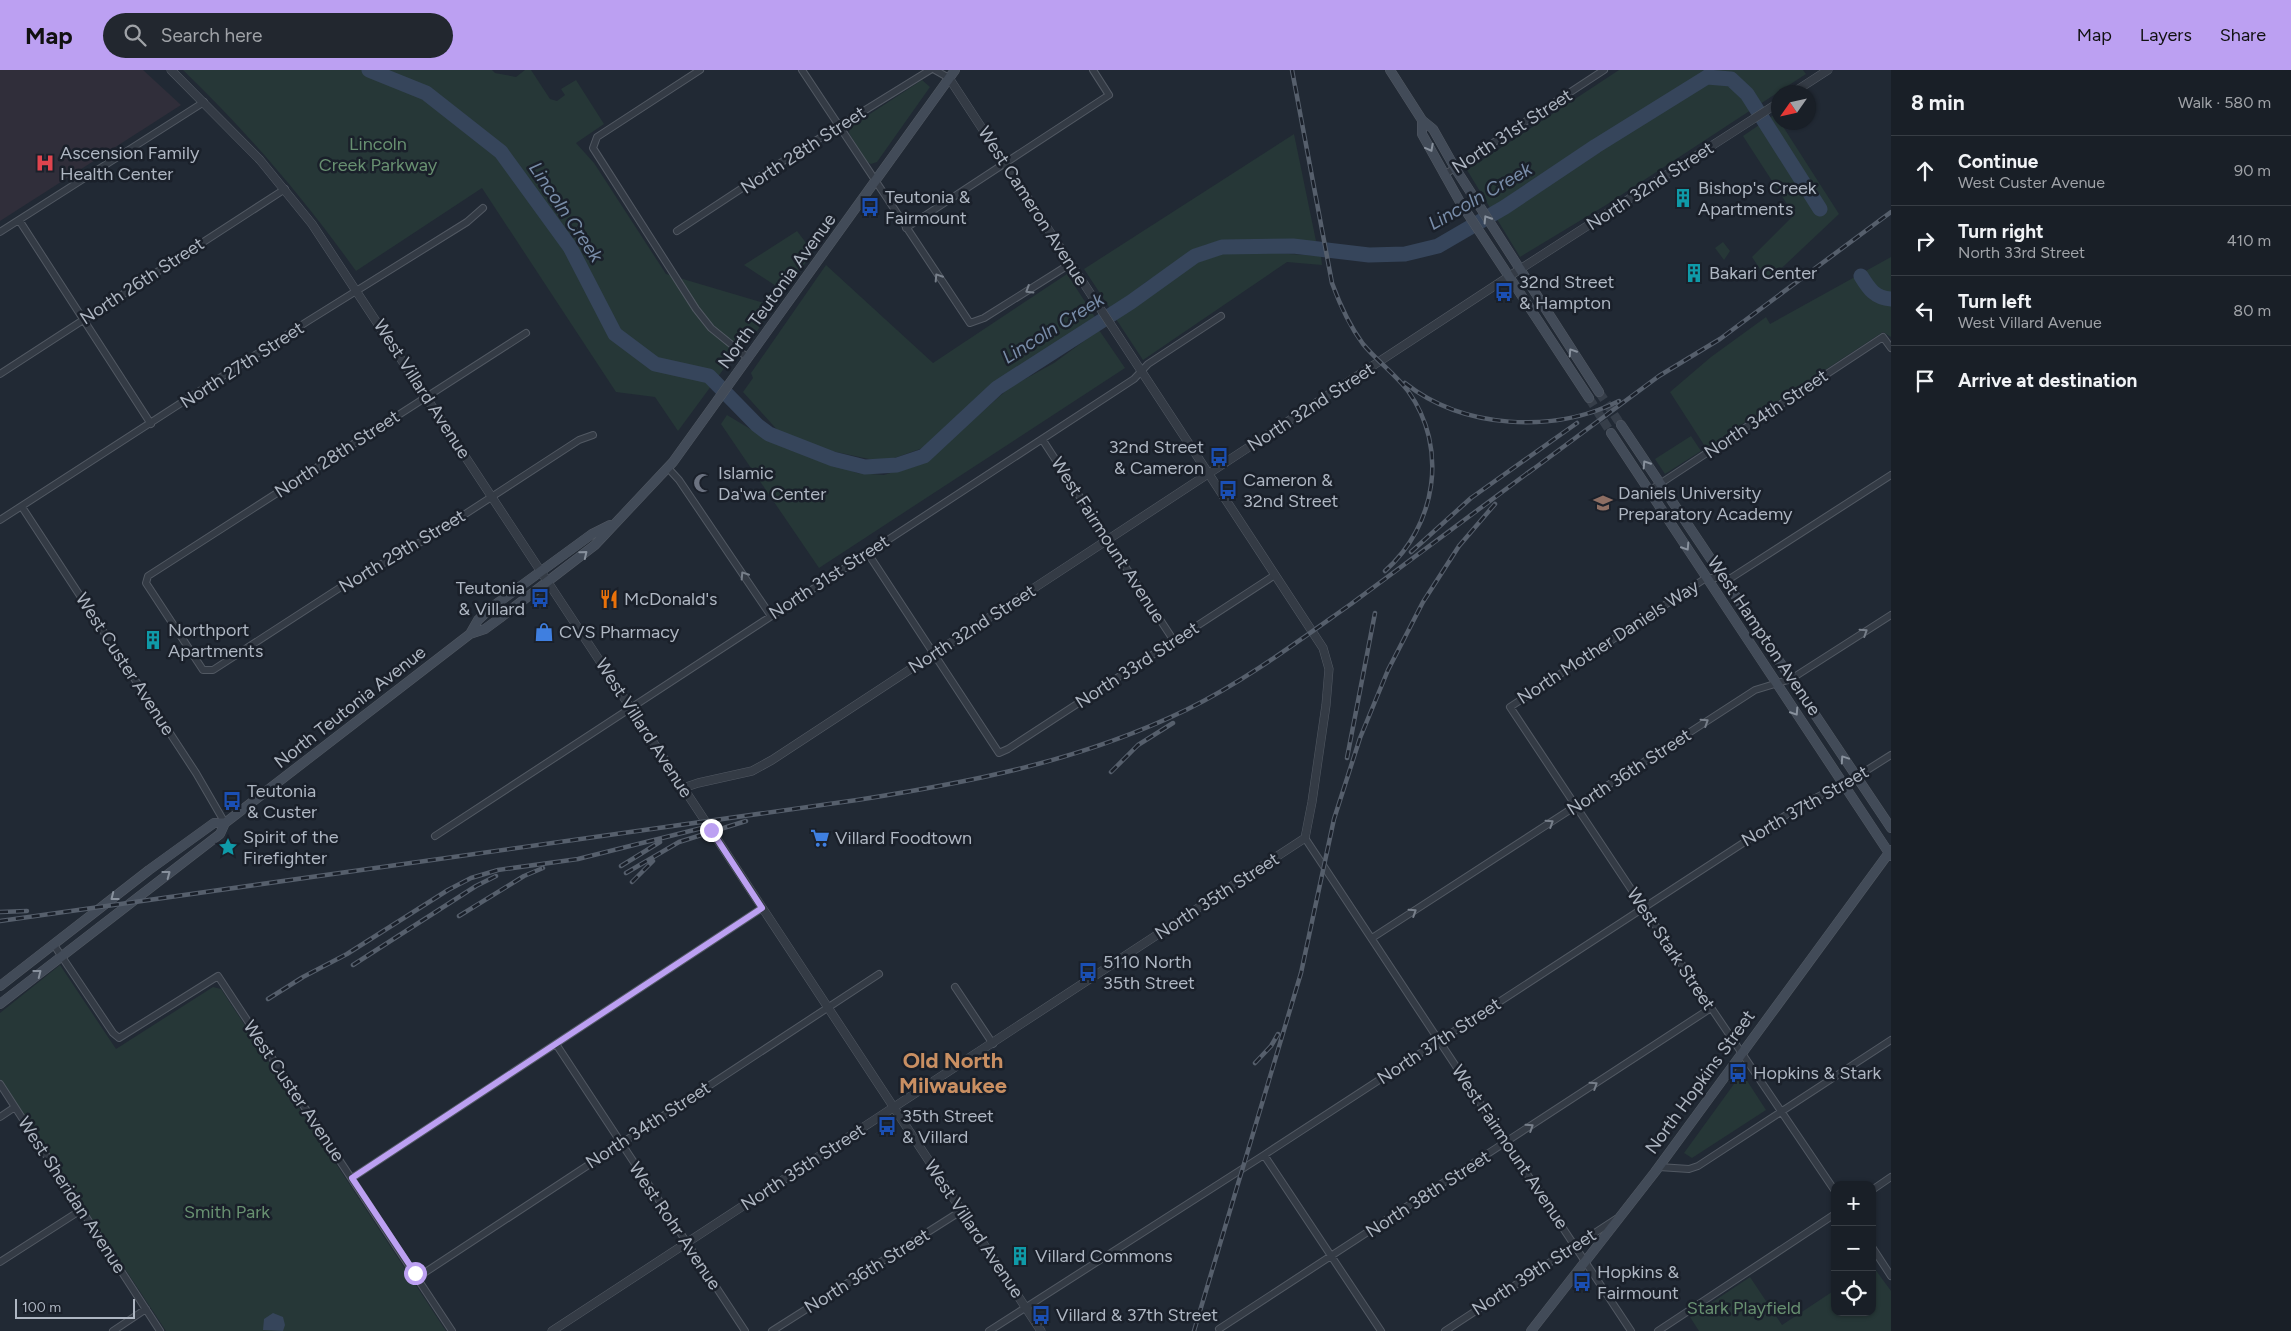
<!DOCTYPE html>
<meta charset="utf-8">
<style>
:root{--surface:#191f27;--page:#22272f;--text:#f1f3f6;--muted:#9fa2a7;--line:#373d44;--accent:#bca0f2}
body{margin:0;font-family:Figtree,sans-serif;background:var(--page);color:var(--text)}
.controls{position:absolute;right:15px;bottom:15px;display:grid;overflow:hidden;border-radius:10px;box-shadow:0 1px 4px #0004}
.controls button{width:45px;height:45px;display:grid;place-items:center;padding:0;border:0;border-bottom:1px solid var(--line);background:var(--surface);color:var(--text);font:25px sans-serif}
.compass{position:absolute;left:1771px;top:15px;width:45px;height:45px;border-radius:50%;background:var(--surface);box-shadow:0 1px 4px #0004;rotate:236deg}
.scale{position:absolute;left:15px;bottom:12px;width:120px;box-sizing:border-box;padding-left:5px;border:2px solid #aeb6c2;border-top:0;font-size:14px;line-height:18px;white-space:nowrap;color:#aeb6c2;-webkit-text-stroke:4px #1a202a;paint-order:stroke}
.stop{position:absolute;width:15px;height:15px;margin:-11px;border:4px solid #bca0f2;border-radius:50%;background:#fff}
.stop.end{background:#bca0f2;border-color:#fff;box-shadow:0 1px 5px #0008}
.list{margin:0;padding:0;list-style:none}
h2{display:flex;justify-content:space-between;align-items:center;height:65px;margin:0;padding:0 20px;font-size:21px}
h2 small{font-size:16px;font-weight:400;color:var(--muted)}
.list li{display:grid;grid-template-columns:32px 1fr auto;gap:15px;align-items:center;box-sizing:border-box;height:70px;padding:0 20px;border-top:1px solid var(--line)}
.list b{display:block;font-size:19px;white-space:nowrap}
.list p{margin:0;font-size:16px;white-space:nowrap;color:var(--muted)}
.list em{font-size:16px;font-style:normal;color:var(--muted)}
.icon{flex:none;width:28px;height:28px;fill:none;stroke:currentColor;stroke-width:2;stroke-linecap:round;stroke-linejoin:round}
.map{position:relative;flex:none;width:1891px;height:1261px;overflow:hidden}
header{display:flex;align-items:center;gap:30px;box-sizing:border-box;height:70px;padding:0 25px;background:var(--accent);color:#111}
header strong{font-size:24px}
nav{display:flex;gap:28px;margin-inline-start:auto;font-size:18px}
.search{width:350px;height:45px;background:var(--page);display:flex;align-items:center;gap:12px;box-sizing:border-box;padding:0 18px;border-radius:28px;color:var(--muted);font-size:19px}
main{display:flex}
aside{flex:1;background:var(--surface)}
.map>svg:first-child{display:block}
.medical{fill:#302e3a}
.green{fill:#263737}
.water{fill:#36455b}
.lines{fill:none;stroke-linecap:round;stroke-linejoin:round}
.river{stroke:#36455b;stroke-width:15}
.secondary-tunnel{stroke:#363e49;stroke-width:9;stroke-dasharray:9 4.5;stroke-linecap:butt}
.minor-casing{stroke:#525963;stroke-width:8}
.tertiary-casing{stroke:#525963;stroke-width:9}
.secondary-casing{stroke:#525963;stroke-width:10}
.minor{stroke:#343b45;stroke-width:6}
.tertiary{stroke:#343b45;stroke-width:8}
.secondary{stroke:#424b58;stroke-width:9}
.rail-casing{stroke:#565f6c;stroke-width:4.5}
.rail{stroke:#1a202a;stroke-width:2.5;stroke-dasharray:8;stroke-linecap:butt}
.oneway{stroke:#88919d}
.oneway2{stroke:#777f8a}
.route{stroke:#bca0f2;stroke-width:6}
.labels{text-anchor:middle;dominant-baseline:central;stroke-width:5;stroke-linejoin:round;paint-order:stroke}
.street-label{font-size:18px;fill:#aeb6c2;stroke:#1a202a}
.park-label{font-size:18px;fill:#689071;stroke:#1a202a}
.poi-label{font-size:18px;fill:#aeb6c2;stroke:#1a202a;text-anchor:start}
.water-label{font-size:19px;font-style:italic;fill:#798da9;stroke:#1a202a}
.district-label{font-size:22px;font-weight:bold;fill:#c98f62;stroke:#1a202a}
</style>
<header>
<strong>Map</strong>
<div class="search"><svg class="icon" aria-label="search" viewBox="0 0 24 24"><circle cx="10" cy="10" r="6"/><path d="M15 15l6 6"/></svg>Search here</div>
<nav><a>Map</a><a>Layers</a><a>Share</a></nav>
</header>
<main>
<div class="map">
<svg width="1891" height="1261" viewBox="0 0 1891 1261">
<rect width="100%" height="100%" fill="#212934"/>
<path class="medical" d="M0,0H143L181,35L0,151Z"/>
<path class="green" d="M183,0H492L495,3L516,7L525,0H531L550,29L557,31L565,25L561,19L576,10L604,54L576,73L594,93L666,204L774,236L749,273L742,274L678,361L655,327L616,322L482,118L356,201C302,126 249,64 183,0Z
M1619,0H1803L1806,4L1606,135L1520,187L1467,100Z
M922,10L930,17L877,92L871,94L867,92L849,63L850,57Z
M1775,44L1839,144L1768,211L1752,187L1794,145L1743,66Z
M1294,64L1316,171H1228L1205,175L1146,212L1111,240L1084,199Z
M797,161L813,182L785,222L744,195Z
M1723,172L1730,181L1724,190L1715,178Z
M1230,180L1321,186L1322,195L1287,192L1143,290L1116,249L1196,192Z
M1891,187V267L1883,262L1706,378L1670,322L1711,287L1766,247L1770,254Z
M826,195L933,293L1067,204L1095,247L990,317L923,378L883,392L822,379L780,363L743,322L753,308L751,303Z
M1099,260L1125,298L819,498L721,354L727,345L770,371L857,403L884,405L926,391L1009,318L1054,293Z
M1691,366L1701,381L1665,404L1655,389Z
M60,895L116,979L213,917L221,919L446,1261H166L0,1009V943Z
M1742,1003L1766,1040L1692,1088L1684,1083Z
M1872,1195L1891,1221V1261H1699L1690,1247L1750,1207L1782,1255L1835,1220V1242H1872Z"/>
<path class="water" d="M273,1243L283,1247L285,1255L283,1261L263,1260L264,1249Z"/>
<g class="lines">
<path class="river" d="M369,0L426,23L501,82L570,177L615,264L655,294L709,306L757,355L769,364L833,389L865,397L897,395L924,386L997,318L1131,232L1195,186L1222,177L1293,176L1369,185L1405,184L1438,176L1505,137L1596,76L1707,7L1731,9L1747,24L1820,139
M1861,206C1869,219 1875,228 1891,229"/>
<path class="secondary-tunnel" d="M1599,322L1621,355
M1589,328L1611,363"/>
<g class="minor-casing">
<path id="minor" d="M700,0L597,67L593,78L696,239L711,258L748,288
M802,0L970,253L984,248L1070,194
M935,0L949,8
M1444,105L1604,0
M19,150L151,354
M906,158L1109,25L1093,0
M677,161L791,86L930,0
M0,162L204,32
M526,263L148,506L146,513L203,600H213L341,517L433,465L579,370L593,365
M0,304L285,119
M1042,369L1174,571
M668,398L679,410L771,546
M1649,421L1883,267L1891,278
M22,437L196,703L225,753
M0,450L308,251L467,152L483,138
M867,482L999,683L1008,679L1275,505
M435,766L1134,309L1148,294L1221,246
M1305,768L1631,1261
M1372,868L1755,620L1791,609L1891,545
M54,875L113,963L119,968L218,906L452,1261
M955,917L993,974
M556,974L745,1261
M0,1014L160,1261
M0,1047L15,1037
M1264,1085L1381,1261
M1659,1097L1689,1099L1698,1096L1891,970
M352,1108L762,838
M1872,1120L1891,1107
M1835,1121L1643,837L1510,637L1706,508H1731L1891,405
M1872,1177L1891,1206
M0,1192L81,1140
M418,1207L879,904
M1219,1259L1711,938
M113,1261L146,1239
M772,1261L961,1141
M989,1261L1264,1085L1800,736L1856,707L1891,685
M1445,1261L1616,1149
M1658,1261L1835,1144"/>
</g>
<g class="tertiary-casing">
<path id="tertiary" d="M171,0L260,90L312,154L1041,1261
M1794,22L1828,0
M683,718L698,713L752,701L772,690L1508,207L1778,33
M552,1261L1305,768L1312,732L1326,635L1329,599L1323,578L949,8"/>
</g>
<g class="secondary-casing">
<path id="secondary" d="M1390,0L1422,50L1433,59L1455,98L1599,322
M1422,50V64L1460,132L1589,328
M1621,355L1891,758
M1611,363L1891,786
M470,564L478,550L492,537L592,464L610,455
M0,916L149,800L214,753H225
M0,934L220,764L225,753L470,564L485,559L500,548L595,475L673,392L955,0
M1531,1261L1655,1102L1891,780"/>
</g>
<use href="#minor" class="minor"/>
<use href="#tertiary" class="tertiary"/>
<use href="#secondary" class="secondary"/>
<g class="rail-casing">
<path id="rail" d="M1292,0L1332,213C1340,235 1349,255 1363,274C1377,291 1395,304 1408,321C1449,378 1436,456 1385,501
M1405,313C1463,359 1554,364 1619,331
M1528,403L1659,306L1720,269L1891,142
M1411,482L1471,428L1577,353
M1347,688L1375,543
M1111,702L1138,675L1173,653
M621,796L660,772
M626,803L679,772L746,751
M632,812L653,791
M0,842L27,841
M459,846L524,806L543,798
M0,851L857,730C972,712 1080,691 1186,640C1245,611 1297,572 1351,534C1412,489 1473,444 1533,399
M353,895L476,816L496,806
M268,929L303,907L347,884L448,820L471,808L498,800L578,789L706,757
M1255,993L1271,976L1278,964
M1194,1261L1301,903L1334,749L1360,668L1388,600L1423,532L1459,476L1495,434"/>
</g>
<use href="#rail" class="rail"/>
</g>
<defs><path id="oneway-chevron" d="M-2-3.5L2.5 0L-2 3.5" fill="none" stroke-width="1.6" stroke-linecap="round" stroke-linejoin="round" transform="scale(1.25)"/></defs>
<g class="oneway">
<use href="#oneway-chevron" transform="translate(1430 78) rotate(62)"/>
<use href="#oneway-chevron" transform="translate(1487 149) rotate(-122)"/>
<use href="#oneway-chevron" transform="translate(1572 282) rotate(-123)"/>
<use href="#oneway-chevron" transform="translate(1646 394) rotate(-123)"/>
<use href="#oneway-chevron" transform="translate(1686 477) rotate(57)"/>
<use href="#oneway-chevron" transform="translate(584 484) rotate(-39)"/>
<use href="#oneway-chevron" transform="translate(1795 642) rotate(57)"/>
<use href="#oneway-chevron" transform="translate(1844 689) rotate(-124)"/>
<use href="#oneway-chevron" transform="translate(167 804) rotate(-37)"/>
<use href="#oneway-chevron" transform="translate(114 827) rotate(142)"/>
<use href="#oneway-chevron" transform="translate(38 903) rotate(-38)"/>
</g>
<g class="oneway2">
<use href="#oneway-chevron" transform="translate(938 207) rotate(-123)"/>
<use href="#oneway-chevron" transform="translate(1029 220) rotate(148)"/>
<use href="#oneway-chevron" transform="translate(744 505) rotate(-123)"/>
<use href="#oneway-chevron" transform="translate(1864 562) rotate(-33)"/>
<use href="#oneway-chevron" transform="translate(1705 652) rotate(-33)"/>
<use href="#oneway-chevron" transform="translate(1550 753) rotate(-33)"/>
<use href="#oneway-chevron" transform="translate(1413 842) rotate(-33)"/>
<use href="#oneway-chevron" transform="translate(1594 1015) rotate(-33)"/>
<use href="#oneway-chevron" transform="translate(1530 1057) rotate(-33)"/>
</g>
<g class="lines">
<path class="route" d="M415,1203L352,1108L762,838L711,760"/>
</g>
<defs>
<g id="hospital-bare" transform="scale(1.5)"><path d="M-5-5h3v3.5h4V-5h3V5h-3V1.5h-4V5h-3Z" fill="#e0444e" stroke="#1a202a" stroke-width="2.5" paint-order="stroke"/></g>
<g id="building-bare" transform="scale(1.5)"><path d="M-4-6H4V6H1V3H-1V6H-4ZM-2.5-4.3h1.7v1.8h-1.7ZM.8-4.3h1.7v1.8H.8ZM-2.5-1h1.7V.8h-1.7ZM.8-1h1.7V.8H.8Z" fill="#0f9aa8" stroke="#1a202a" stroke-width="2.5" paint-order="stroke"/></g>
<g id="bus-bare" transform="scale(1.5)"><path d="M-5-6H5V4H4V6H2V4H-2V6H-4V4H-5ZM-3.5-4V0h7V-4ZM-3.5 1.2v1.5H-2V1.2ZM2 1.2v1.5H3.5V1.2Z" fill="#1a4fb4" stroke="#1a202a" stroke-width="2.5" paint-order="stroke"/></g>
<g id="mosque-bare" transform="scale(1.5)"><path d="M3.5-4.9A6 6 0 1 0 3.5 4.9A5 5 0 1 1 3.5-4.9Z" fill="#6b7280" stroke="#1a202a" stroke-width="2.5" paint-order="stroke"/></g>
<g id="school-bare" transform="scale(1.5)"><path d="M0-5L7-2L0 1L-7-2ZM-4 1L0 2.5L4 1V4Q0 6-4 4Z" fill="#8d6e63" stroke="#1a202a" stroke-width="2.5" paint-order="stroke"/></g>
<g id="restaurant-bare" transform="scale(1.5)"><path d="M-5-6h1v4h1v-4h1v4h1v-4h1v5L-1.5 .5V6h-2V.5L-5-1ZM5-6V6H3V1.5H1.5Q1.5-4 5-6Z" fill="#e8710a" stroke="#1a202a" stroke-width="2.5" paint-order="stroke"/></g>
<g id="shop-bare" transform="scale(1.5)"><path d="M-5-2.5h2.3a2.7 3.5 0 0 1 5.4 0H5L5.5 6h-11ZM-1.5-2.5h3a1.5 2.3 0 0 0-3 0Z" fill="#3f7fe0" stroke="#1a202a" stroke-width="2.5" paint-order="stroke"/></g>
<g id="supermarket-bare" transform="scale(1.5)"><path d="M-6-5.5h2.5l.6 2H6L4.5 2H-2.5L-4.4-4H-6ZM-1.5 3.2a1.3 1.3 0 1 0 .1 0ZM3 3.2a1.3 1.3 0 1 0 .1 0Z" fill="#3f7fe0" stroke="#1a202a" stroke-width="2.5" paint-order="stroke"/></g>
<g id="sight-bare" transform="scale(1.5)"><path d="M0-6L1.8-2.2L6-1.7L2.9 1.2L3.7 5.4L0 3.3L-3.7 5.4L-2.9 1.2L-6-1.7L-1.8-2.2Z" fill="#0f9aa8" stroke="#1a202a" stroke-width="2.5" paint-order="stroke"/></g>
</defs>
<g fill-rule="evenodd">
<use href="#hospital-bare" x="45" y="93"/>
<use href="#building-bare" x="1683" y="128"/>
<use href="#bus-bare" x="870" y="137"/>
<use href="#building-bare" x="1694" y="203"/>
<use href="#bus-bare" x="1504" y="222"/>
<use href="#bus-bare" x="1219" y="387"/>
<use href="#mosque-bare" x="703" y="413"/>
<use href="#bus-bare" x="1228" y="420"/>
<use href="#school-bare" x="1603" y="433"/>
<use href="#bus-bare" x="540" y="528"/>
<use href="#restaurant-bare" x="609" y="529"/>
<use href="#shop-bare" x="544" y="562"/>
<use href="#building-bare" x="153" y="570"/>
<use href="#bus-bare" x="232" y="731"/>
<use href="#supermarket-bare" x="820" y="768"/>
<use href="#sight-bare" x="228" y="777"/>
<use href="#bus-bare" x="1088" y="902"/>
<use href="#bus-bare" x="1738" y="1003"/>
<use href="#bus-bare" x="887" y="1056"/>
<use href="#building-bare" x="1020" y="1186"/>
<use href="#bus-bare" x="1582" y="1212"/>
<use href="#bus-bare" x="1041" y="1245"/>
</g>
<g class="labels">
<g class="street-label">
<text transform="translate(1512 61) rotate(-33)">North 31st Street</text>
<text transform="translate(803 80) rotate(-33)">North 28th Street</text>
<text transform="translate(1650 116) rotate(-33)">North 32nd Street</text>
<text transform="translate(1033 136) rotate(57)">West Cameron Avenue</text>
<text transform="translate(142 211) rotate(-33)">North 26th Street</text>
<text transform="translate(777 221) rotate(-54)">North Teutonia Avenue</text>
<text transform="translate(242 295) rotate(-33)">North 27th Street</text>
<text transform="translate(422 319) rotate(57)">West Villard Avenue</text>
<text transform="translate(1311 337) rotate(-33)">North 32nd Street</text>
<text transform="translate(1766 344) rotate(-34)">North 34th Street</text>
<text transform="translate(337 384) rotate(-33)">North 28th Street</text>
<text transform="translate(1108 470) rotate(57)">West Fairmount Avenue</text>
<text transform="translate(402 481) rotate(-31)">North 29th Street</text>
<text transform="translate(829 507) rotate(-33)">North 31st Street</text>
<text transform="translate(972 559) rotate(-33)">North 32nd Street</text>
<text transform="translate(1764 566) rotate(56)">West Hampton Avenue</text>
<text transform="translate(1608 572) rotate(-33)">North Mother Daniels Way</text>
<text transform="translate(125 594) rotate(57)">West Custer Avenue</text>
<text transform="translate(1137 595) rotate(-33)">North 33rd Street</text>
<text transform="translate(350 637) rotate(-38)">North Teutonia Avenue</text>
<text transform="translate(644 658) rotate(57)">West Villard Avenue</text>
<text transform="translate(1629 702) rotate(-33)">North 36th Street</text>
<text transform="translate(1805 736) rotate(-30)">North 37th Street</text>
<text transform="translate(1217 826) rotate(-33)">North 35th Street</text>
<text transform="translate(1671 879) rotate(56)">West Stark Street</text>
<text transform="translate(1439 971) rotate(-33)">North 37th Street</text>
<text transform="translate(1700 1012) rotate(-54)">North Hopkins Street</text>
<text transform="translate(294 1021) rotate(56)">West Custer Avenue</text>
<text transform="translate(648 1055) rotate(-33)">North 34th Street</text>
<text transform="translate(1510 1077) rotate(56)">West Fairmount Avenue</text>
<text transform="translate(803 1097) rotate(-33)">North 35th Street</text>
<text transform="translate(1428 1124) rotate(-33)">North 38th Street</text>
<text transform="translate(72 1125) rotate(57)">West Sheridan Avenue</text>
<text transform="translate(675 1156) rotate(56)">West Rohr Avenue</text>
<text transform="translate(974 1159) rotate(56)">West Villard Avenue</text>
<text transform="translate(867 1201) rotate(-32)">North 36th Street</text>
<text transform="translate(1534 1202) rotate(-33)">North 39th Street</text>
</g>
<g class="park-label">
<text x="378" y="74">Lincoln<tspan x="378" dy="21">Creek Parkway</tspan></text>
<text x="227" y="1142">Smith Park</text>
<text x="1744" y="1238">Stark Playfield</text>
</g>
<g class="poi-label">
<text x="60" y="83">Ascension Family<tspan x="60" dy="21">Health Center</tspan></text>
<text x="1698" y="118">Bishop's Creek<tspan x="1698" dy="21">Apartments</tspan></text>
<text x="885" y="127">Teutonia &amp;<tspan x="885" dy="21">Fairmount</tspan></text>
<text x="1709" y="203">Bakari Center</text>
<text x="1519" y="212">32nd Street<tspan x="1519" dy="21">&amp; Hampton</tspan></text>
<text x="1204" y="377" text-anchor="end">32nd Street<tspan x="1204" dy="21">&amp; Cameron</tspan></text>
<text x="718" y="403">Islamic<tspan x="718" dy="21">Da'wa Center</tspan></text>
<text x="1243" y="410">Cameron &amp;<tspan x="1243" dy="21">32nd Street</tspan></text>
<text x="1618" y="423">Daniels University<tspan x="1618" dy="21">Preparatory Academy</tspan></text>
<text x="525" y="518" text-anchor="end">Teutonia<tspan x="525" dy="21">&amp; Villard</tspan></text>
<text x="624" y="529">McDonald's</text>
<text x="168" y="560">Northport<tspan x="168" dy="21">Apartments</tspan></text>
<text x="559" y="562">CVS Pharmacy</text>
<text x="247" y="721">Teutonia<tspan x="247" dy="21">&amp; Custer</tspan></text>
<text x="243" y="767">Spirit of the<tspan x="243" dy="21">Firefighter</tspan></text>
<text x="835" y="768">Villard Foodtown</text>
<text x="1103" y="892">5110 North<tspan x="1103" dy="21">35th Street</tspan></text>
<text x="1753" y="1003">Hopkins &amp; Stark</text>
<text x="902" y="1046">35th Street<tspan x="902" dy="21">&amp; Villard</tspan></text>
<text x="1035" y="1186">Villard Commons</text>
<text x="1597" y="1202">Hopkins &amp;<tspan x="1597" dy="21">Fairmount</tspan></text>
<text x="1056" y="1245">Villard &amp; 37th Street</text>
</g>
<g class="water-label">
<text transform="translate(1480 126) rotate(-30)">Lincoln Creek</text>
<text transform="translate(566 142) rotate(56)">Lincoln Creek</text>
<text transform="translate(1053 258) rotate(-32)">Lincoln Creek</text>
</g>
<g class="district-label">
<text x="953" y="990">Old North<tspan x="953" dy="25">Milwaukee</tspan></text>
</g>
</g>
</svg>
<div class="controls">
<button>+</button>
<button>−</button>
<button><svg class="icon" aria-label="locate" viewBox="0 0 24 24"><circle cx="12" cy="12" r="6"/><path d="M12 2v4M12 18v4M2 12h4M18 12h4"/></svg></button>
</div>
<svg class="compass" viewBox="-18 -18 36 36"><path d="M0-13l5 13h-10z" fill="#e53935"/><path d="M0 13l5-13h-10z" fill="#9fa2a7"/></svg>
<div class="scale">100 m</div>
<div class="stop" style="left:415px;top:1203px"></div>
<div class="stop end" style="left:711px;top:760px"></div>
</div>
<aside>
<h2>8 min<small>Walk · 580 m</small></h2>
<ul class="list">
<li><svg class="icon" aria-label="ahead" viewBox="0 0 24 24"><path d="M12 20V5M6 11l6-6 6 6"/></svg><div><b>Continue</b><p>West Custer Avenue</p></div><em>90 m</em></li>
<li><svg class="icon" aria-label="right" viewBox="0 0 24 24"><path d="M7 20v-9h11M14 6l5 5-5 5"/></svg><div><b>Turn right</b><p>North 33rd Street</p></div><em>410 m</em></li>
<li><svg class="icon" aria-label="left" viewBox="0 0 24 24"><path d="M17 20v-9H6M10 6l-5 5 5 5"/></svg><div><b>Turn left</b><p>West Villard Avenue</p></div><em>80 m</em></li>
<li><svg class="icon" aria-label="arrive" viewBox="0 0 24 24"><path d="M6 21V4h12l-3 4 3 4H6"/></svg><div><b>Arrive at destination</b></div></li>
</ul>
</aside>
</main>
